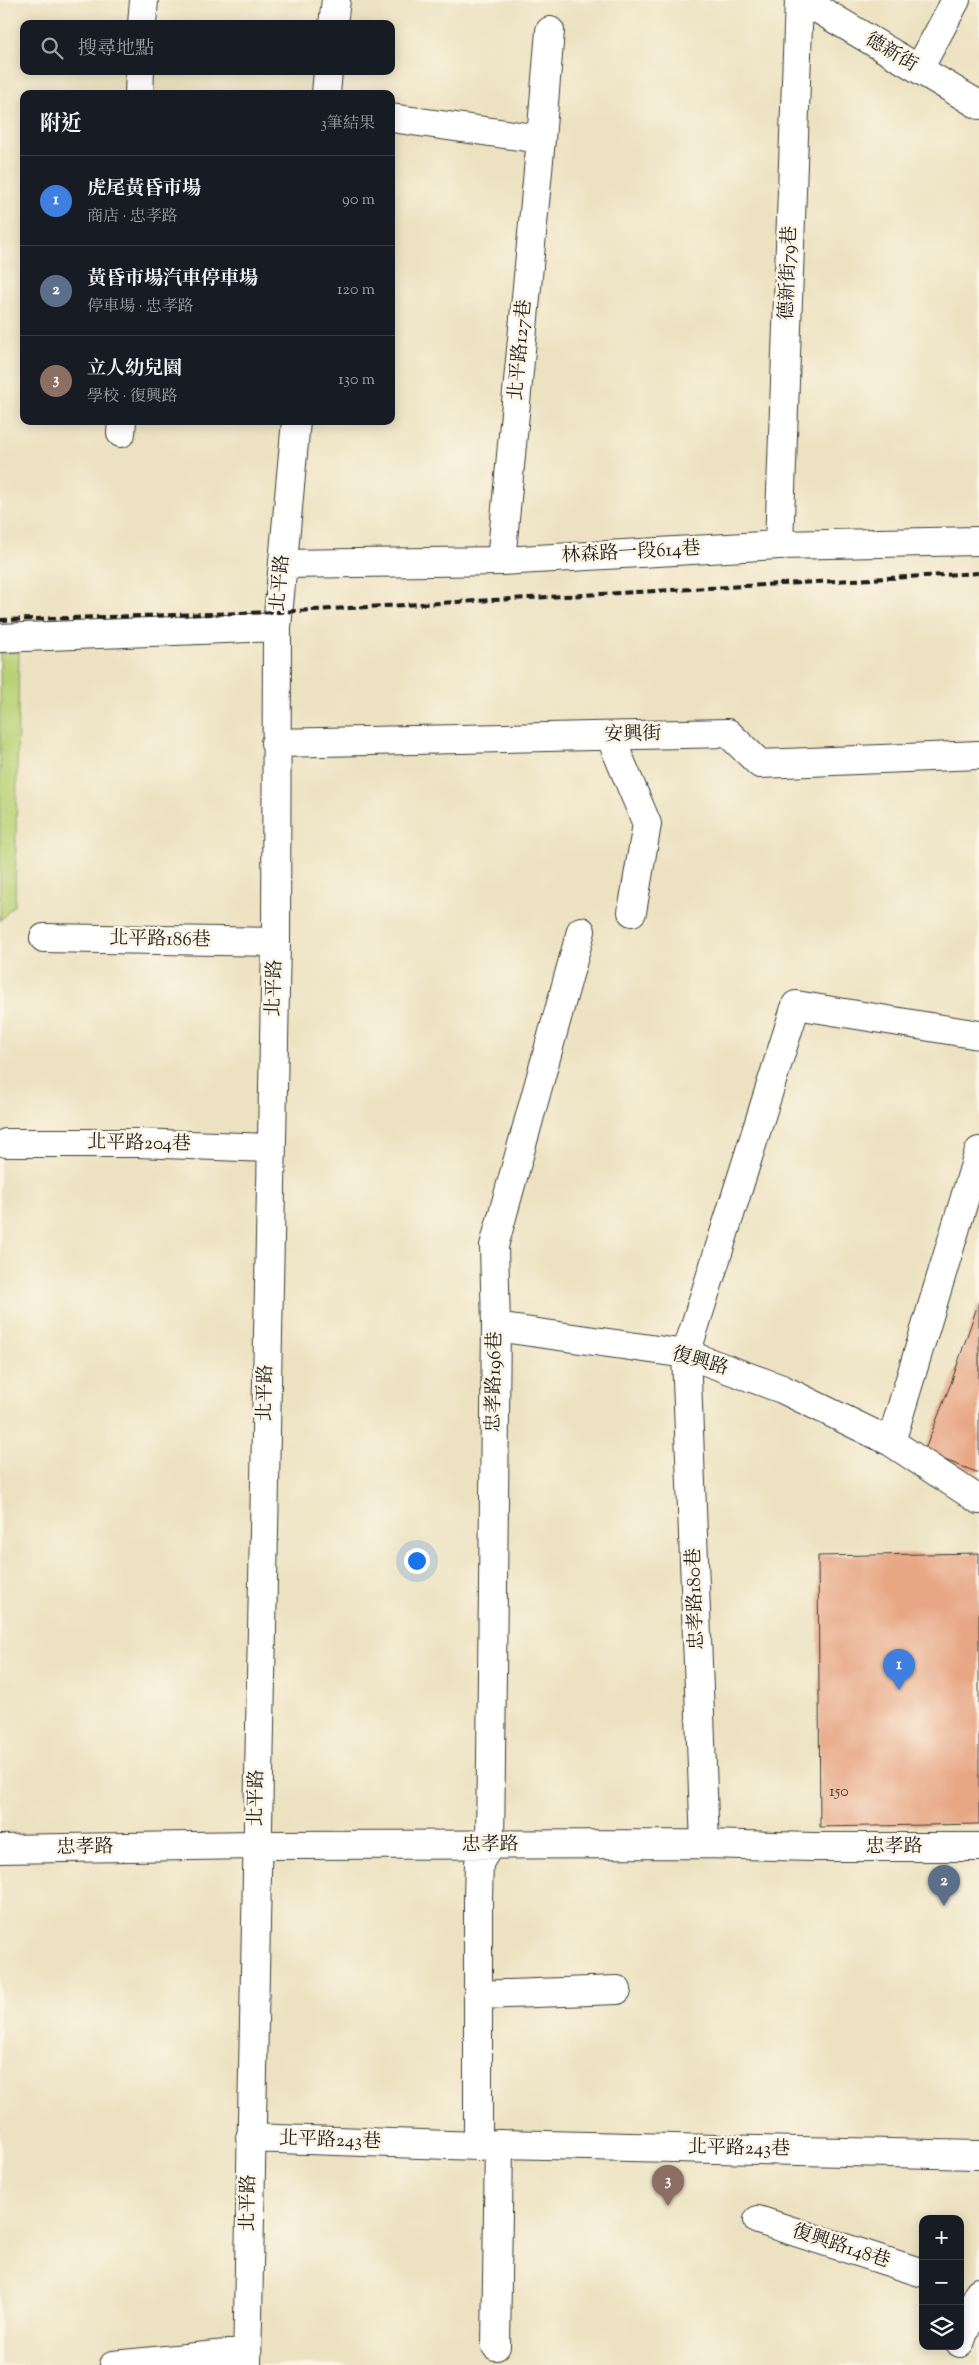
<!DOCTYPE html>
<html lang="zh-TW">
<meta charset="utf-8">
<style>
:root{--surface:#171b24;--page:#242831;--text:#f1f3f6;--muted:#9ea1a6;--line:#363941;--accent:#d1495b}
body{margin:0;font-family:"Sorts Mill Goudy","Noto Serif TC",serif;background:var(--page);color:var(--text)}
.controls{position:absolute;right:15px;bottom:15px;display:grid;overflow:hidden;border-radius:10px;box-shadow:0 2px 12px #0003}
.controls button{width:45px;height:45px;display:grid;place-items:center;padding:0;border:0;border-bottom:1px solid var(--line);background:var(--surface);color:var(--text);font:25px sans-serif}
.you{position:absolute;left:416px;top:1560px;width:18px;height:18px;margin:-12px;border:4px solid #fff;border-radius:50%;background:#1a73e8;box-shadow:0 0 0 8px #1a73e833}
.badge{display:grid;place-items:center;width:32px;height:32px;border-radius:50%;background:var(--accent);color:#fff;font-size:16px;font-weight:700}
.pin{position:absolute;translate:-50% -41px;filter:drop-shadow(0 1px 2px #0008)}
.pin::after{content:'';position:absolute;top:26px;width:18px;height:15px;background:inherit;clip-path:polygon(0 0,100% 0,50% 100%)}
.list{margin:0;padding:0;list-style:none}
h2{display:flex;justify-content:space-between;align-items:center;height:65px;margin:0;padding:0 20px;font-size:21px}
h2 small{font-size:16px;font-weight:400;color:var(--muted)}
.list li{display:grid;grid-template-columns:32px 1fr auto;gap:15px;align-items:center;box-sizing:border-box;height:90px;padding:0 20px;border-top:1px solid var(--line)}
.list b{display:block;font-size:19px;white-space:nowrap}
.list p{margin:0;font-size:16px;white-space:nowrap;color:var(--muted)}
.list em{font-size:16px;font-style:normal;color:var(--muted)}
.icon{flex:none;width:28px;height:28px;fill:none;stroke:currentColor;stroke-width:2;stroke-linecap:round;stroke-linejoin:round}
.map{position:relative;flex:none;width:979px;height:2365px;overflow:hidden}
.search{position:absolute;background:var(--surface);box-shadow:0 2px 12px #0003;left:20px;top:20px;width:375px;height:55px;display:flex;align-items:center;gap:12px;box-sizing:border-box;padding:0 18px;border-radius:10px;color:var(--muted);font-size:19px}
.panel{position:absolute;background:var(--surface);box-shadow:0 2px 12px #0003;left:20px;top:90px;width:375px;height:335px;border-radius:10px}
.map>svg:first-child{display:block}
.green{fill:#b9d277;stroke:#6a774a}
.building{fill:#e7a684}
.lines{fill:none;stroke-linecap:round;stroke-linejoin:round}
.minor-casing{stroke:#3b3a35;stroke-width:30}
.minor{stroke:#fff;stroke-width:28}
.rail{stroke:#1c1c1c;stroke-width:4;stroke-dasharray:8 4;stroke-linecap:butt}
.labels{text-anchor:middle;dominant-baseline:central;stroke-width:5;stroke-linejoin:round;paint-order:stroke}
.number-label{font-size:16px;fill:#4f3e36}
.street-label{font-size:19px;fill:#1c1c1c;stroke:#fcf5e5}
</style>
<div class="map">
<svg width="979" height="2365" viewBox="0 0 979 2365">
<rect width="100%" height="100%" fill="#fcf5e5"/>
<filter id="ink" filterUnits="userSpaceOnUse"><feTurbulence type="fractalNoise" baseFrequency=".02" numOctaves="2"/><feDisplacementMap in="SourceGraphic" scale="10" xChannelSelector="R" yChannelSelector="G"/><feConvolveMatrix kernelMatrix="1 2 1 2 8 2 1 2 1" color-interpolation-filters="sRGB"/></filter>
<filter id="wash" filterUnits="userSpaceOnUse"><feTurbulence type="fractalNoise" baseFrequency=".0096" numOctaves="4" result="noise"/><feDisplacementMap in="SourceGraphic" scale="20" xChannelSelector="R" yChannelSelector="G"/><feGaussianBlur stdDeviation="1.12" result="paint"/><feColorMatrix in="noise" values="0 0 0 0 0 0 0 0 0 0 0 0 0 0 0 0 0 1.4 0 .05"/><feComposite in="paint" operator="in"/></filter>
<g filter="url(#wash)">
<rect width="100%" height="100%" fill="#ece2c1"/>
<path class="green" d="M19,652L15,904L0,921V653Z"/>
<g id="blocks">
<path class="building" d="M979,1301V1473L924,1452L951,1383Z
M979,1553V1824L820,1827L818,1556Z"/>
</g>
</g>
<g filter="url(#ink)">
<use href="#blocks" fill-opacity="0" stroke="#3b3a35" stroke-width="1"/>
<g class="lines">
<g class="minor-casing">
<path id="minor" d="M803,0L979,105
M142,24L144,0
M333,24L336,0
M919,69L956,0
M139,94L140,71
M326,94L328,71
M391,118L541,139L501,561
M541,139L550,31
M121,433L122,421
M779,545L799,0
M283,564L501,561L779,545L979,541
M0,638L277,627
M610,736L647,824L632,912
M275,743L728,733L760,764L979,755
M44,938L276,942
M6,1143H138L271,1148
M496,1327L686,1354L782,1389L891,1442L979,1500
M891,1442L979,1151
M705,1844L686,1354L796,1005L979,1035
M0,1849L256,1845L705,1844L812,1847H979
M478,1995L617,1990
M250,2138L478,2146L499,2144L979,2155
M478,2146V1898L479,1863L490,1845L496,1327L494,1246L581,931
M758,2220L923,2273
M960,2343L979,2292
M496,2346L499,2144
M114,2365L247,2352
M247,2365L276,942L277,627L296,421"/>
</g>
<use href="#minor" class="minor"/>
<path class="rail" d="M0,620L278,612L979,573"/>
</g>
</g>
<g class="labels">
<g class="number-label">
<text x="839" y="1792">150</text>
</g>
<g class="street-label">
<text transform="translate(891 53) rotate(31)">德新街</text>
<text transform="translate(789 273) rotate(-88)">德新街79巷</text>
<text transform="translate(521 350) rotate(-85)">北平路127巷</text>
<text transform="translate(631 553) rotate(-3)">林森路一段614巷</text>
<text transform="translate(281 583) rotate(-85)">北平路</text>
<text transform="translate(633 735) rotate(-1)">安興街</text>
<text transform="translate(160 940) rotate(1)">北平路186巷</text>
<text transform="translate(275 988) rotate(-88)">北平路</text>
<text transform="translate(139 1144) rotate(1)">北平路204巷</text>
<text transform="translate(700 1362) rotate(16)">復興路</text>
<text transform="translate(495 1382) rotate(-89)">忠孝路196巷</text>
<text transform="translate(266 1393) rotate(-89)">北平路</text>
<text transform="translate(696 1599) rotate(-92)">忠孝路180巷</text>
<text transform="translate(257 1798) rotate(-89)">北平路</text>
<text x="490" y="1845">忠孝路</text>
<text x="894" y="1847">忠孝路</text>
<text transform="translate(85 1848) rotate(-1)">忠孝路</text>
<text transform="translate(330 2141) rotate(2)">北平路243巷</text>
<text transform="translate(739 2149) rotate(1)">北平路243巷</text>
<text transform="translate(249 2203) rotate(-89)">北平路</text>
<text transform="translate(841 2247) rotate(18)">復興路148巷</text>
</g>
</g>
</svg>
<div class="controls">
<button>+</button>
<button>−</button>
<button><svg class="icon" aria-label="layers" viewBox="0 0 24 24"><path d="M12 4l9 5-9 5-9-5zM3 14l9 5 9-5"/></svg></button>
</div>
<div class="you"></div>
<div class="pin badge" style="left:899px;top:1690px;background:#3f7fe0">1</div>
<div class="pin badge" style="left:944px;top:1906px;background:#5c6f8a">2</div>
<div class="pin badge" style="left:668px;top:2206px;background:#8d6e63">3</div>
<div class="search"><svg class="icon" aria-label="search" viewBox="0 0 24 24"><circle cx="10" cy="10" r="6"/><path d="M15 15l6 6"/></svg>搜尋地點</div>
<section class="panel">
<h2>附近<small>3筆結果</small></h2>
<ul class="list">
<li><span class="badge" style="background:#3f7fe0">1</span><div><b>虎尾黃昏市場</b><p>商店 · 忠孝路</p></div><em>90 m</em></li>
<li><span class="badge" style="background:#5c6f8a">2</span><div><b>黃昏市場汽車停車場</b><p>停車場 · 忠孝路</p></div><em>120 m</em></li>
<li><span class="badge" style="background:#8d6e63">3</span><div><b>立人幼兒園</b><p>學校 · 復興路</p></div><em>130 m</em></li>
</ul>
</section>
</div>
